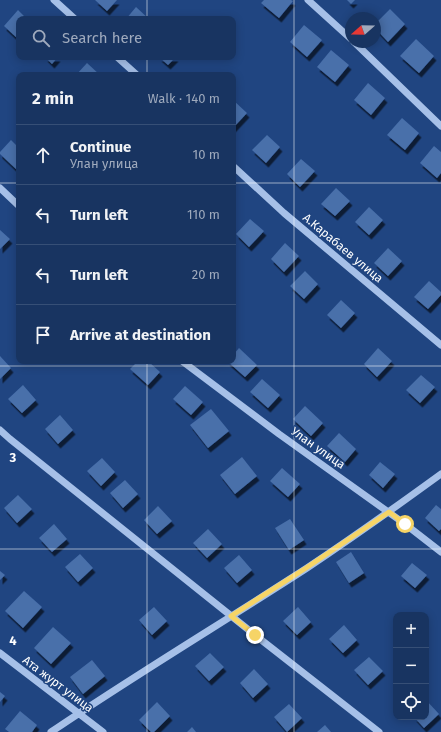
<!DOCTYPE html>
<meta charset="utf-8">
<style>
:root{--surface:#183461;--page:#213c67;--text:#f1f3f6;--muted:#9faabd;--line:#364f76}
body{margin:0;font-family:"Fira Sans",sans-serif;background:var(--page);color:var(--text)}
.controls{position:absolute;right:12px;bottom:12px;display:grid;overflow:hidden;border-radius:8px;box-shadow:0 2px 10px #0003}
.controls button{width:36px;height:36px;display:grid;place-items:center;padding:0;border:0;border-bottom:1px solid var(--line);background:var(--surface);color:var(--text);font:20px sans-serif}
.compass{position:absolute;left:345px;top:12px;width:36px;height:36px;border-radius:50%;background:var(--surface);box-shadow:0 2px 10px #0003;rotate:250deg}
.stop{position:absolute;width:12px;height:12px;margin:-9px;border:3px solid #f6d466;border-radius:50%;background:#fff}
.stop.end{background:#f6d466;border-color:#fff;box-shadow:0 1px 4px #0008}
.list{margin:0;padding:0;list-style:none}
h2{display:flex;justify-content:space-between;align-items:center;height:52px;margin:0;padding:0 16px;font-size:17px}
h2 small{font-size:13px;font-weight:400;color:var(--muted)}
.list li{display:grid;grid-template-columns:26px 1fr auto;gap:12px;align-items:center;box-sizing:border-box;height:60px;padding:0 16px;border-top:1px solid var(--line)}
.list b{display:block;font-size:15px;white-space:nowrap}
.list p{margin:0;font-size:13px;white-space:nowrap;color:var(--muted)}
.list em{font-size:13px;font-style:normal;color:var(--muted)}
.icon{flex:none;width:22px;height:22px;fill:none;stroke:currentColor;stroke-width:2;stroke-linecap:round;stroke-linejoin:round}
.map{position:relative;flex:none;width:441px;height:732px;overflow:hidden}
.search{position:absolute;background:var(--surface);box-shadow:0 2px 10px #0003;left:16px;top:16px;width:220px;height:44px;display:flex;align-items:center;gap:10px;box-sizing:border-box;padding:0 14px;border-radius:8px;color:var(--muted);font-size:15px}
.panel{position:absolute;background:var(--surface);box-shadow:0 2px 10px #0003;left:16px;top:72px;width:220px;height:292px;border-radius:8px}
.map>svg:first-child{display:block}
.building{fill:#486faa;filter:url(#shadow)}
.lines{fill:none;stroke-linecap:round;stroke-linejoin:round}
.minor{stroke:#a6c0e8;stroke-width:7}
.route{stroke:#f6d466;stroke-width:5}
.grid{fill:none;stroke:#fff;stroke-width:1;stroke-opacity:0.55}
.labels{text-anchor:middle;dominant-baseline:central;stroke-width:3;stroke-linejoin:round;paint-order:stroke}
.street-label{font-size:12px;fill:#fff;stroke:#204581}
.grid-label{font-size:13px;text-anchor:middle;font-weight:bold;fill:#fff;stroke:#204581;stroke-width:3;stroke-linejoin:round;paint-order:stroke}
</style>
<div class="map">
<svg width="441" height="732" viewBox="0 0 441 732">
<defs>
<filter id="shadow"><feDropShadow dx="2.5" dy="4.5" stdDeviation="0" flood-color="#0009"/></filter>
</defs>
<rect width="100%" height="100%" fill="#204581"/>
<path class="building" d="M95,0H117L107,11Z
M264,0H291L293,1L279,18L261,3Z
M347,0H355L351,4Z
M136,7L149,19H126Z
M390,9L405,24L388,42L375,28V24Z
M18,10L27,19H19V37L18,39L4,26Z
M304,25L322,40L307,57L290,42Z
M416,39L434,56L419,73L400,56Z
M331,50L349,65L335,82L317,67Z
M45,57H58L52,64Z
M159,57H176L168,65Z
M87,63L100,75H76Z
M368,83L385,98L371,115L354,100Z
M233,100L247,113L233,128Z
M402,118L419,133L405,150L387,135Z
M267,135L280,147L266,163L252,150Z
M11,140L19,148V167L17,170L0,154V152Z
M434,146L441,152V173L437,178L420,163Z
M301,159L315,171L300,187L287,174Z
M336,188L350,201L335,216L321,204Z
M369,207L383,220L369,235L355,222Z
M250,219L264,231L249,247L236,234Z
M0,230L10,239L0,249Z
M285,243L299,256L284,272L271,259Z
M388,248L402,261L388,276L374,263Z
M305,271L318,284L304,299L290,286Z
M429,281L441,292V295L428,309L414,297Z
M341,300L355,313L341,328L327,315Z
M239,348L257,365L245,377L227,361H233V355Z
M378,348L392,361L377,377L364,364Z
M0,356L11,368L0,379Z
M138,361H148L160,372L148,385L130,369Z
M421,375L435,387L420,403L406,390Z
M262,379L280,395L268,408L250,392Z
M23,385L36,400L22,413L8,399Z
M185,386L203,402L191,415L173,399Z
M305,406L323,423L311,436L293,419Z
M211,409L229,431L208,448L190,425Z
M60,415L73,430L58,444L45,429Z
M339,433L356,449L345,462L327,446Z
M242,457L257,476L235,494L220,475Z
M102,458L115,472L101,486L87,471Z
M380,462L395,474L383,488L369,475Z
M282,468L300,484L288,497L270,481Z
M125,480L138,494L123,508L110,493Z
M18,495L32,509L17,523L4,508Z
M436,505L441,509V529L439,531L425,518Z
M158,506L172,521L157,534L144,520Z
M290,519L304,540L289,550L275,528Z
M54,524L67,539L52,552L39,538Z
M208,529L222,544L207,558L193,543Z
M351,552L364,573L349,583L336,562Z
M80,554L93,568L78,582L65,567Z
M239,555L252,570L237,583L224,568Z
M412,563L427,575L415,588L401,576Z
M0,571L5,575L0,580Z
M24,591L42,607L23,628L5,611Z
M154,607L167,621L152,635L139,620Z
M298,607L311,622L297,635L283,621Z
M344,625L357,640L343,653L329,639Z
M53,627L71,643L51,664L34,648Z
M210,653L224,667L209,681L195,666Z
M369,657L383,671L368,685L354,670Z
M92,660L105,676L83,694L70,677Z
M254,669L268,684L253,698L240,683Z
M0,692L5,696L0,702Z
M426,700L439,714L424,728L414,717H426Z
M157,702L170,716L154,732H151L139,720Z
M289,704L302,718L287,732L274,717Z
M20,711L37,725L32,732H9L5,729Z
M325,725L331,732H317Z
M192,727L196,732H187Z"/>
<g class="lines">
<path class="minor" d="M54,0L75,19
M308,0L351,39
M354,42L441,126
M117,57L137,75
M233,166L284,213L441,345
M0,188L19,206
M182,361L279,434L405,524L441,552
M0,430L10,439L255,635L379,732
M0,653L103,732
M51,732C135,675 222,623 307,568C352,538 397,506 441,474"/>
</g>
<g class="lines">
<path class="route" d="M255,635L231,616L306,568L389,512L405,524"/>
</g>
<path class="grid" d="M147,0V19M294,0V732M147,57V75M0,183H19M233,183H441M147,361V732M0,366H441M0,549H441"/>
<g class="labels">
<g class="street-label">
<text transform="translate(343 248) rotate(40)">А.Карабаев улица</text>
<text transform="translate(318 448) rotate(35)">Улан улица</text>
<text transform="translate(58 684) rotate(37)">Ата журт улица</text>
</g>
</g>
<g class="grid-label">
<text x="13" y="462">3</text>
<text x="13" y="645">4</text>
</g>
</svg>
<div class="controls">
<button>+</button>
<button>−</button>
<button><svg class="icon" aria-label="locate" viewBox="0 0 24 24"><circle cx="12" cy="12" r="6"/><path d="M12 2v4M12 18v4M2 12h4M18 12h4"/></svg></button>
</div>
<svg class="compass" viewBox="-18 -18 36 36"><path d="M0-13l5 13h-10z" fill="#e53935"/><path d="M0 13l5-13h-10z" fill="#9faabd"/></svg>
<div class="stop" style="left:405px;top:524px"></div>
<div class="stop end" style="left:255px;top:635px"></div>
<div class="search"><svg class="icon" aria-label="search" viewBox="0 0 24 24"><circle cx="10" cy="10" r="6"/><path d="M15 15l6 6"/></svg>Search here</div>
<section class="panel">
<h2>2 min<small>Walk · 140 m</small></h2>
<ul class="list">
<li><svg class="icon" aria-label="ahead" viewBox="0 0 24 24"><path d="M12 20V5M6 11l6-6 6 6"/></svg><div><b>Continue</b><p>Улан улица</p></div><em>10 m</em></li>
<li><svg class="icon" aria-label="left" viewBox="0 0 24 24"><path d="M17 20v-9H6M10 6l-5 5 5 5"/></svg><div><b>Turn left</b></div><em>110 m</em></li>
<li><svg class="icon" aria-label="left" viewBox="0 0 24 24"><path d="M17 20v-9H6M10 6l-5 5 5 5"/></svg><div><b>Turn left</b></div><em>20 m</em></li>
<li><svg class="icon" aria-label="arrive" viewBox="0 0 24 24"><path d="M6 21V4h12l-3 4 3 4H6"/></svg><div><b>Arrive at destination</b></div></li>
</ul>
</section>
</div>
